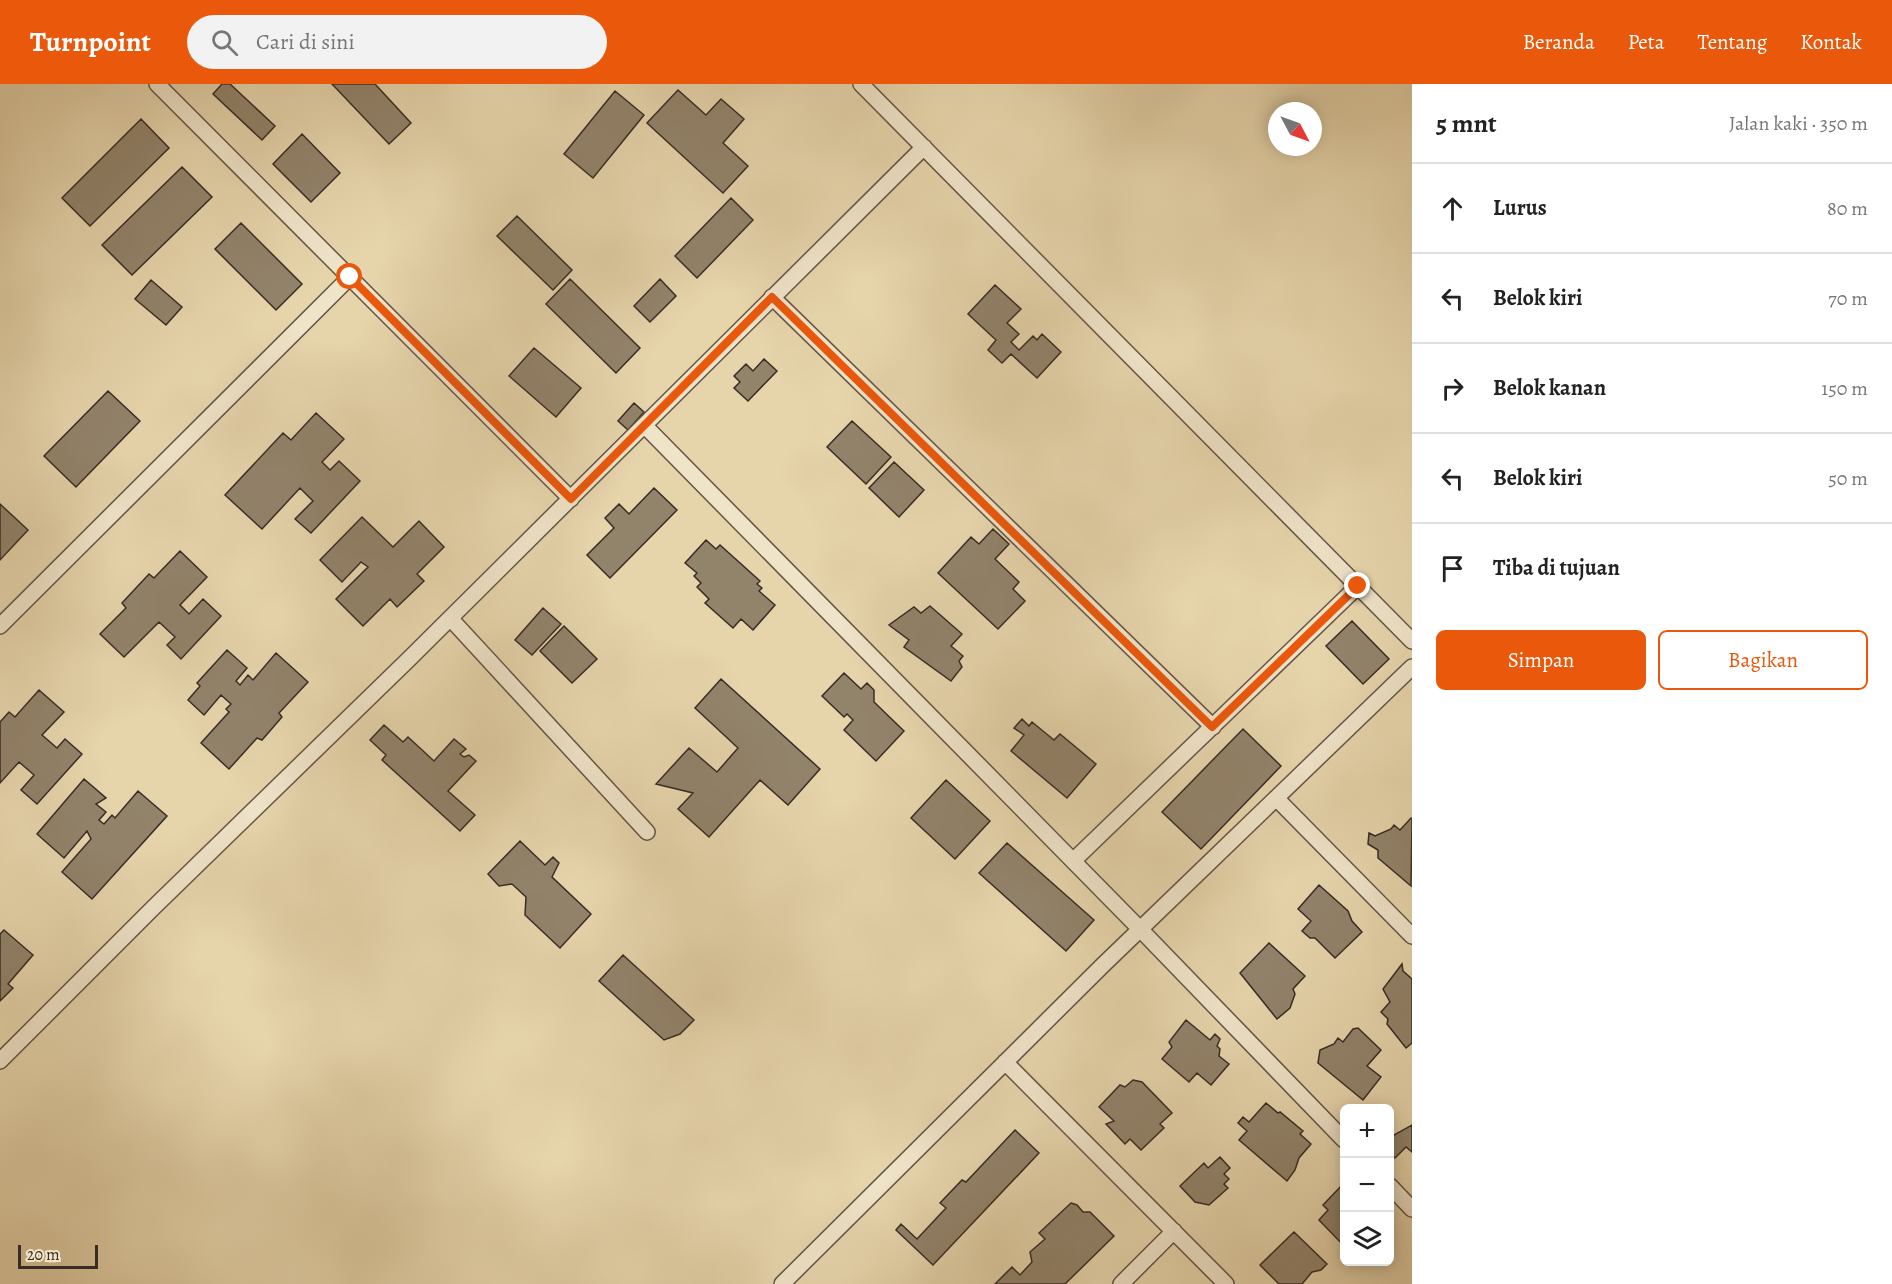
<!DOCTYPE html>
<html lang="id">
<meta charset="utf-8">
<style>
:root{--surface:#fff;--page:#f2f2f2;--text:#222;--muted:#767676;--line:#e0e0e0;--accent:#ea580c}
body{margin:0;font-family:Alegreya,serif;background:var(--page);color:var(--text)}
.controls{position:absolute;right:18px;bottom:18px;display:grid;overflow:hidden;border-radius:9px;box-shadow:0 3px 15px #0003}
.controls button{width:54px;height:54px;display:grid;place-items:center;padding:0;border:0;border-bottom:2px solid var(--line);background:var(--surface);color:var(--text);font:30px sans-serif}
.compass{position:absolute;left:1268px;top:18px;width:54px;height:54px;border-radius:50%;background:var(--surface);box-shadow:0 3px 15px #0003;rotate:131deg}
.scale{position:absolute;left:18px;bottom:15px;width:80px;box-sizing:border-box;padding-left:6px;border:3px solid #382c25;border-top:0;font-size:16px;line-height:21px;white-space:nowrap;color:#382c25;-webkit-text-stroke:4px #efe3c8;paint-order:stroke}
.stop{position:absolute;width:18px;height:18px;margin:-14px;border:4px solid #ea580c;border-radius:50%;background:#fff}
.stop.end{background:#ea580c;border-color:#fff;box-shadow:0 2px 6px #0008}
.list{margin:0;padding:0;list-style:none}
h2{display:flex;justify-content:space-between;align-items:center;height:78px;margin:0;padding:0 24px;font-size:26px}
h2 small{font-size:20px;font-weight:400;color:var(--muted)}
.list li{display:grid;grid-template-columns:39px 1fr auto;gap:18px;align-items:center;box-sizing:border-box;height:90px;padding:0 24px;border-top:2px solid var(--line)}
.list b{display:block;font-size:22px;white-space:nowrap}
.list em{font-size:20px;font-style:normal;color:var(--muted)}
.actions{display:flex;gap:12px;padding:18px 24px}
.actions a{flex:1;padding:14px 0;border:2px solid var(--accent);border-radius:9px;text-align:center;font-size:21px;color:var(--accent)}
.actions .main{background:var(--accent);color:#fff}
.icon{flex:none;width:33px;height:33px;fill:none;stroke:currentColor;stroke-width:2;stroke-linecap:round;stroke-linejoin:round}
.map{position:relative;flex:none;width:1412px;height:1200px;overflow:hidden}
header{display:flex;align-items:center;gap:36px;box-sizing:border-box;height:84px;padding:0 30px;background:var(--accent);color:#fff}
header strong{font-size:28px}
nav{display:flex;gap:33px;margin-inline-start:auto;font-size:21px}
.search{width:420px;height:54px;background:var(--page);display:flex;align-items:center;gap:15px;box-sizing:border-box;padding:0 21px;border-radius:33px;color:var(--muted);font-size:22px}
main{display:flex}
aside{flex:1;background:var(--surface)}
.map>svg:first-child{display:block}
.building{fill:#92836b;stroke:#382c25;stroke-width:1.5}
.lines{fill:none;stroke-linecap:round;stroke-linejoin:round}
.lane-casing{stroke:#645646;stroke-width:18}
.lane{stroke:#efe3c8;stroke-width:15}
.route{stroke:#ea580c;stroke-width:8}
</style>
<header>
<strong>Turnpoint</strong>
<div class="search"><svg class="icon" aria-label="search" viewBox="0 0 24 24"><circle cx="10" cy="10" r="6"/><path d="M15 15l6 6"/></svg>Cari di sini</div>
<nav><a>Beranda</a><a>Peta</a><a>Tentang</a><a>Kontak</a></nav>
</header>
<main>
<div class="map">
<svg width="1412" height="1200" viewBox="0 0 1412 1200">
<rect width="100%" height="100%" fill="#e6d4ab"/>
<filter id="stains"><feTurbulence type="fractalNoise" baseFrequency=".00333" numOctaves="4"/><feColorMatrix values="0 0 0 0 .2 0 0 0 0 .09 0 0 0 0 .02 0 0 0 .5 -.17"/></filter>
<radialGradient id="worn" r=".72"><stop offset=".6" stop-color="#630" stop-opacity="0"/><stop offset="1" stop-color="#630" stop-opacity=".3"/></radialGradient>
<path class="building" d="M222,0H230L275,42L262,56L213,10Z
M332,0H375L411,39L389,60Z
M678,6L706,31L721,15L744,35L723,59L748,82L723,109L647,39Z
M615,7L644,31L593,94L564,70Z
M141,35L169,64L90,142L62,114Z
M302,50L340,89L311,118L273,80Z
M182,83L212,113L132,191L102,161Z
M731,114L753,136L697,194L675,172Z
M517,132L572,186L553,206L497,152Z
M241,139L302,200L276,226L215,165Z
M570,195L640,264L616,289L546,220Z
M660,195L676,212L650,238L634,222Z
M151,196L182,223L166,241L135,215Z
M995,201L1021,225L1007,239L1019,250L1011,258L1019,266L1033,252L1037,256L1042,250L1061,268L1037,294L1011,270L1002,279L988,266L996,256L968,230Z
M534,264L581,304L556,333L509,292Z
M764,275L777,287L748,317L734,304L740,298L734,292L746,280L753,287Z
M108,307L140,337L76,403L44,372Z
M634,319L644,328L628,346L618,337Z
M316,329L344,355L322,378L330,386L339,377L360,397L311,449L295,435L313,417L300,404L262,445L225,411L283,349L291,356Z
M852,337L891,373L866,400L827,363Z
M894,378L924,406L899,433L869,404Z
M654,404L677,426L610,494L587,471L614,444L605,434L619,420L629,430Z
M0,420L28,446L0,476Z
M362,433L393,463L419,437L444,463L417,490L424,497L397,523L390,515L363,542L336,515L368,483L361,478L342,498L320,476Z
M993,445L1009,460L995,475L1019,498L1013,505L1025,517L998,545L938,489L971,453L979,460Z
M706,456L716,465L720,461L760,497L757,500L762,504L759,507L775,521L753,546L741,535L733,544L705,519L709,515L697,503L701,499L694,492L697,489L685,479Z
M180,467L207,493L180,521L189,530L203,515L221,532L181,575L167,561L175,553L159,538L124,573L100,550L126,524L122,519L149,490L154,494Z
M930,522L962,550L951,562L963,572L959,577L962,583L951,597L904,563L909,556L889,541L914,523L921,529Z
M543,524L561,540L532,571L515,556Z
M1352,537L1389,575L1363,600L1326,562Z
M564,542L597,575L572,599L540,567Z
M227,566L247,584L236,597L240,601L248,591L253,596L276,569L308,598L279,629L282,633L262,656L257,654L229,685L201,659L229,628L226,625L231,620L221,611L204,631L188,616L200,602L197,599Z
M844,589L861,605L867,599L874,606V618L904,647L876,677L844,646L853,636L847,630L844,633L822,612Z
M721,595L820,685L788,721L760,696L709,753L678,725L693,709L656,700L689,664L717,688L738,664L695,624Z
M39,606L64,628L42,651L57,664L65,655L82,670L37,720L21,706L34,691L19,678L0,699V638L9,628L15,633Z
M1022,635L1029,642L1032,638L1054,656L1060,650L1096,680L1067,714L1011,667L1024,651L1014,644Z
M384,641L403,658L408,653L434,677L454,655L466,665L460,670L464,673L469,671L476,677L448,707L475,731L460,747L382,676L386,671L370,656Z
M1243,645L1281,682L1201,765L1162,728Z
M84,695L106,714L96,720L106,728L99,736L104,740L112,731L115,734L138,707L167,732L92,815L62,788L91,755L87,747L64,774L37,750Z
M946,696L990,737L955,775L911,734Z
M1411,734L1412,735L1411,802L1378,774V766L1368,760L1369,749L1375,752L1391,745L1394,741L1400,746Z
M520,757L545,781L553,773L559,779L552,793L591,830L560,864L525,831L526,813L512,800L499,802L488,790Z
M1007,759L1094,836L1066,867L979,789Z
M1319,801L1348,827L1352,837L1362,848L1335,874L1315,854H1310L1302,847L1311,837L1298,825Z
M4,846L33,871L8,900L13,904L0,917V850Z
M1269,859L1305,892L1293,905L1295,910L1290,924L1277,935L1240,889Z
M623,871L694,936L680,950L664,956L599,897Z
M1402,880L1403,887L1412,895V959L1406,964L1387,940L1388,935L1381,928L1390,918L1383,905Z
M1186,936L1210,956L1215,950L1220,955L1217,962L1220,965L1219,972L1229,980L1211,1001L1197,989L1189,998L1162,975L1172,963L1169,958Z
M1358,944L1381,966L1367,982L1381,993L1363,1016L1318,979L1320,966L1334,960L1338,954L1343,958L1353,945Z
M1133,996L1142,998L1172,1029L1160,1040L1164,1044L1141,1066L1130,1055L1125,1060L1106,1040L1114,1037L1099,1023L1120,1001L1125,1003Z
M1266,1019L1278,1029L1280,1028L1303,1047L1300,1050L1311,1060L1299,1074L1295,1086L1287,1097L1239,1056L1247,1047L1238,1039L1243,1033L1249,1038Z
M1412,1041V1068L1406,1063L1395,1074L1390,1069V1057L1394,1051Z
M1015,1046L1039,1069L933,1181L896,1146L901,1140L917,1155L946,1124L940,1119L962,1096L966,1098Z
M1220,1073L1230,1084L1224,1090L1229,1095L1224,1100L1228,1104L1209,1121L1195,1118L1180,1102L1204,1079L1208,1084Z
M1344,1099V1162L1319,1136L1328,1126L1323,1121Z
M1071,1119L1077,1121L1083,1128H1090L1114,1152L1065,1200H995L1012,1183L1020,1191L1032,1178L1030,1168L1045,1155L1039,1149Z
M1294,1148L1327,1180L1321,1186L1312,1188L1302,1200H1279L1260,1181Z"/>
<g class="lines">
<g class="lane-casing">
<path id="lane" d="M157,0L571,415
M861,0L1412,557
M772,213L1213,643
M644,341L1140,845L1344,1056
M450,534L647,748
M0,542L350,193
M1276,714L1412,852
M1073,777L1358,502
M0,977L153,824L410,574L924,63
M1005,978L1226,1200
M1390,1102L1412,1125
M782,1200L1103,881L1412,583
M1121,1200L1174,1147"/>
</g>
<use href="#lane" class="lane"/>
</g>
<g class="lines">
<path class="route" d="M350,193L571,415L772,213L1212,643L1358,502"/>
</g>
<rect width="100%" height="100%" filter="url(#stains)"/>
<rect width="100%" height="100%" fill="url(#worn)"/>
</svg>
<div class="controls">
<button>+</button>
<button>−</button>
<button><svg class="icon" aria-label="layers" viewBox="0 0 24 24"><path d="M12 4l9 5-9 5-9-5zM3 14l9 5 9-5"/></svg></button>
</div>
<svg class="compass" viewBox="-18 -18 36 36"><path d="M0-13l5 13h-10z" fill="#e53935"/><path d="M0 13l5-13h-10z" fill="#767676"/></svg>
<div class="scale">20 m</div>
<div class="stop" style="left:350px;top:193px"></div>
<div class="stop end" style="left:1358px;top:502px"></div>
</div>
<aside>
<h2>5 mnt<small>Jalan kaki · 350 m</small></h2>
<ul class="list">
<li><svg class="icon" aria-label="ahead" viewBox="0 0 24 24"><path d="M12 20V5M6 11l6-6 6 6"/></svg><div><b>Lurus</b></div><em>80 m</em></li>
<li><svg class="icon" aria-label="left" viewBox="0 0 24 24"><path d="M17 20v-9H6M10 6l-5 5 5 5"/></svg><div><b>Belok kiri</b></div><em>70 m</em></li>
<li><svg class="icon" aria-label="right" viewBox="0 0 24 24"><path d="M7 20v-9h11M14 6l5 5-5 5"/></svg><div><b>Belok kanan</b></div><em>150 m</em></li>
<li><svg class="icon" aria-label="left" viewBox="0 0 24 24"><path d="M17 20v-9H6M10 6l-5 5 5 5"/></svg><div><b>Belok kiri</b></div><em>50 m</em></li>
<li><svg class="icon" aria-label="arrive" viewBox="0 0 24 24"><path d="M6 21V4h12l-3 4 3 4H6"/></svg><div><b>Tiba di tujuan</b></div></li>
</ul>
<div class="actions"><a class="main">Simpan</a><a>Bagikan</a></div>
</aside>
</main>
